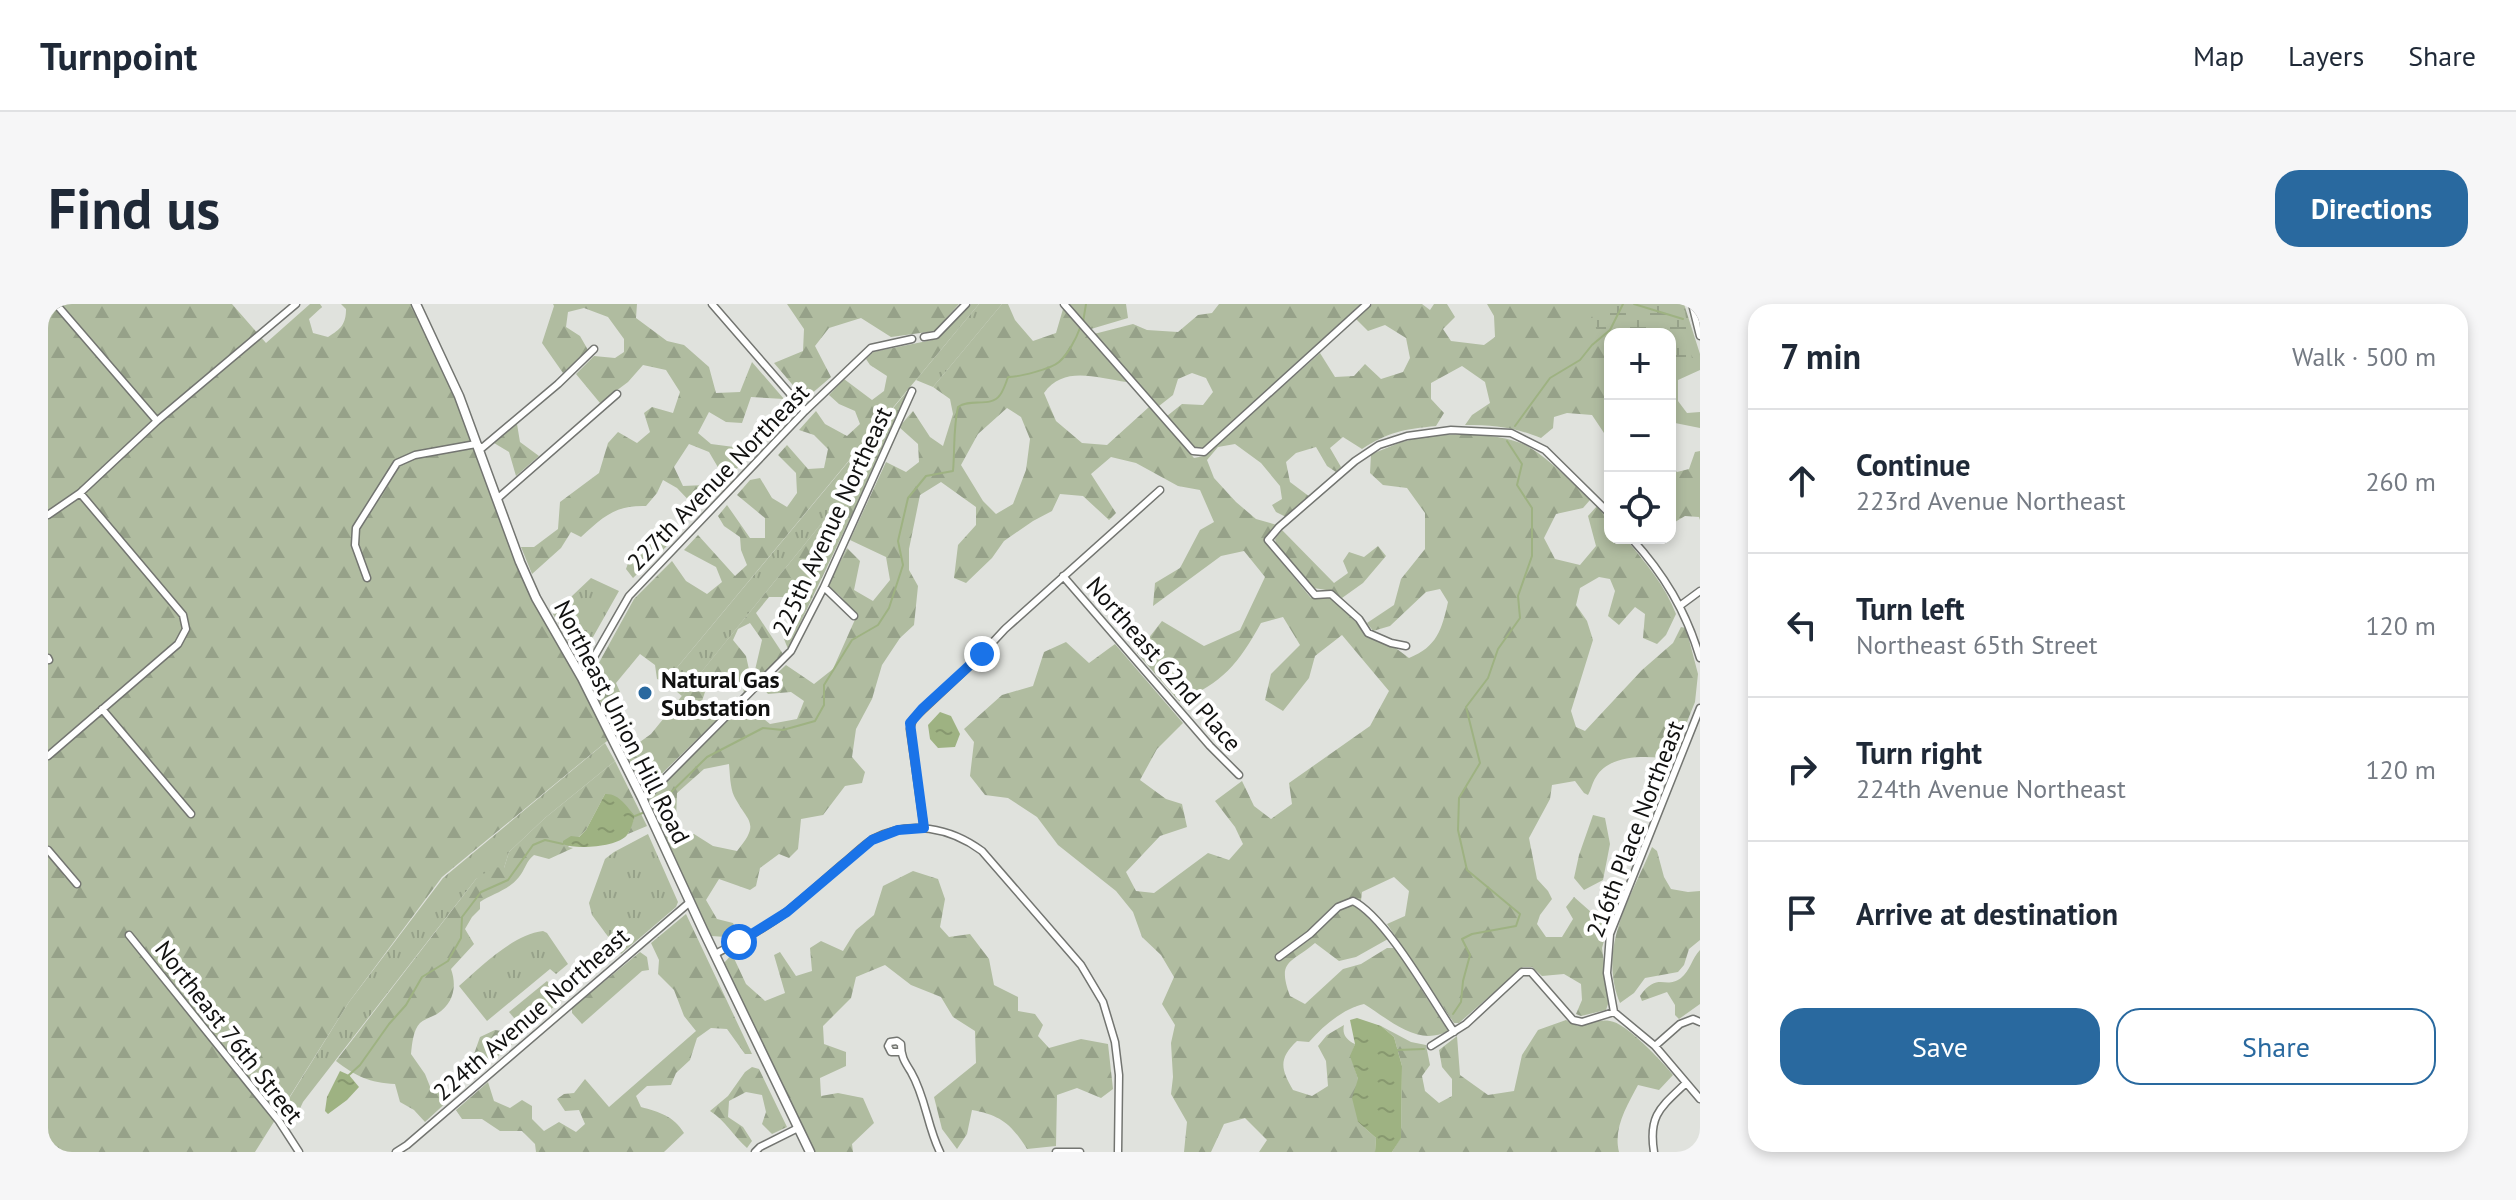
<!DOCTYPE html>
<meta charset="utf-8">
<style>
:root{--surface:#fff;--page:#f6f6f7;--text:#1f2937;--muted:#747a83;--line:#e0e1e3;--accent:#29699f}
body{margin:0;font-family:"PT Sans",sans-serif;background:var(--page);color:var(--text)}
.controls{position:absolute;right:24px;top:24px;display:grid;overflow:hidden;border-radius:16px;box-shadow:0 4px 12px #0003}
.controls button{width:72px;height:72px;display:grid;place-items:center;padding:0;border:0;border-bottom:2px solid var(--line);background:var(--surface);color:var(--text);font:40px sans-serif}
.stop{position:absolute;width:24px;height:24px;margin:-18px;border:6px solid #1a73e8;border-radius:50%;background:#fff}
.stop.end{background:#1a73e8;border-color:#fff;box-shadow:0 2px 8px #0008}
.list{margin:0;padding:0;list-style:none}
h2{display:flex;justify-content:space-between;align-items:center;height:104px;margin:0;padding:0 32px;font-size:34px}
h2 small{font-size:26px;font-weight:400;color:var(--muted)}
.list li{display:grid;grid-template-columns:52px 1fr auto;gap:24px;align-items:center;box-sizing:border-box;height:144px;padding:0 32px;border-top:2px solid var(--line)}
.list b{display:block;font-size:30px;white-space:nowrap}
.list p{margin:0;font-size:26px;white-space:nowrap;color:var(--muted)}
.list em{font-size:26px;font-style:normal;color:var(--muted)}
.actions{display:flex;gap:16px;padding:24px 32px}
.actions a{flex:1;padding:18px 0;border:2px solid var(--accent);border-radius:24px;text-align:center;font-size:28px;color:var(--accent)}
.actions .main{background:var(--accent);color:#fff}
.icon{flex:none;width:44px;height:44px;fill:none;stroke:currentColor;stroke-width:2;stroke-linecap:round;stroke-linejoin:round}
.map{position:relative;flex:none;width:1652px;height:848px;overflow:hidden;border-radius:24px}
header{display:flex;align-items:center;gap:48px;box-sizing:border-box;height:112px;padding:0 40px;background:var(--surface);border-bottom:2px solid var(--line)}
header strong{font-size:38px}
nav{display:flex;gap:44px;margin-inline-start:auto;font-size:28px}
.intro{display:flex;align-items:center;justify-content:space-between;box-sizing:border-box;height:192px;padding:0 48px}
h1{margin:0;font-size:56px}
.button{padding:20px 36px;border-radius:24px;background:var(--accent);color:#fff;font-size:28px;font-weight:700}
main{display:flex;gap:48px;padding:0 48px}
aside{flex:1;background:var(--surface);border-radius:24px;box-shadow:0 4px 12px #0003}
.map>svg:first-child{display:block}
.grass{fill:url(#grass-tufts)}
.forest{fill:url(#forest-firs);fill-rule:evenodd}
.wetland{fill:url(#wetland-marsh)}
.park{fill:#b0bca0}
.water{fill:url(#water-ripples)}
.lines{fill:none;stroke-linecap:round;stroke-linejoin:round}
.stream{stroke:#9eb282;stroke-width:2}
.minor-casing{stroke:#737571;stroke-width:9}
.tertiary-casing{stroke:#737571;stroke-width:11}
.minor{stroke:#fff;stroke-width:6}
.tertiary{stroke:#fff;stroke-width:8}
.route{stroke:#1a73e8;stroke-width:10}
.poi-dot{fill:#29699f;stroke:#fff;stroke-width:3}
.labels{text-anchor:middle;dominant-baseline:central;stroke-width:8;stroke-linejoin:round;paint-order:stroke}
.street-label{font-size:24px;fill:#111110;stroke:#fff}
.poi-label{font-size:24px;font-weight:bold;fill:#111110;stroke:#fff;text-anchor:start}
</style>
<header>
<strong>Turnpoint</strong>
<nav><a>Map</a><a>Layers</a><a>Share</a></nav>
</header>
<div class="intro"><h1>Find us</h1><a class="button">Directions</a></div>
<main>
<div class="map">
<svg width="1652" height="848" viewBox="0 0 1652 848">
<defs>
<pattern id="grass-tufts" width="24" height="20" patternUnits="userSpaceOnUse" patternTransform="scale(2)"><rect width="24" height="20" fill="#b0bca0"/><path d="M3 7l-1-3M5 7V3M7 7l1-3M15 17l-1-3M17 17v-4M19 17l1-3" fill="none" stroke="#96a189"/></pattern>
<pattern id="forest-firs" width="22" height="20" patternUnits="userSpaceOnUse" patternTransform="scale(2)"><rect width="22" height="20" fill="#b0bca0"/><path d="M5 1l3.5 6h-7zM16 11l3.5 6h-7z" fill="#96a189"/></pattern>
<pattern id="wetland-marsh" width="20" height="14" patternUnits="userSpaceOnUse" patternTransform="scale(2)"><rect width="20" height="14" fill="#b0bca0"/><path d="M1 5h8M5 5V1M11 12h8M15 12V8" fill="none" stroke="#96a189"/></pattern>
<pattern id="water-ripples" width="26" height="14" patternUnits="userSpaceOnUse" patternTransform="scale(2)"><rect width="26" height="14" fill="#9eb282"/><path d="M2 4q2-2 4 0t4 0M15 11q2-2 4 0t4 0" fill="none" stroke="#87986f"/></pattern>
</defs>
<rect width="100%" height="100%" fill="#e0e2dd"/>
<path class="grass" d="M931,0H954L885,83L868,76Z
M861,85L837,141L634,392L617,378Z
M543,274L571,287L532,356L505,310Z
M557,439L567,457L497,514L461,548L456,564L428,575L255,798L243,824L232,809L301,698L395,574Z
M600,530L630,598L628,603L573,650L544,611L541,599L557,555L566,548Z
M495,627L499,629L520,660L508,670L502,665L439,717L411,682C434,662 464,631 495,627Z"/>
<path class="forest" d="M0,0H184L218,39L262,0H272L274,3L261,15L265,29L280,33C293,25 298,20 298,5L293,0H365L381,26L472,258L564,433L394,573L301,698L207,848H0Z
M505,0H589L588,14L619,37L636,41L661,63L668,89L692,88L704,58L736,95L703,93L694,119L678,118L661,108L650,129L663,140L686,143L693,160L678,177L661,148L641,140L626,163L635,182L657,181L672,184L650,206L629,184L615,176L609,189L598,202C567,201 555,213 533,233L523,228L513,244L484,270L473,243H486L510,225L512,198L551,169L560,139L570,128L589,139L602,128L596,109L604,103L625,109L632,88L618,66L595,61L580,78L552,99L528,70L546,52L567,54L576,48V35L560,13L536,4L520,8L518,23L532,32L540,46L515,69L494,39L506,2Z
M739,0H911L887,27L843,33L813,14L781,24L767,42L783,73L762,91L749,86L726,59L755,47L756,25Z
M923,0H931L617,378L609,375L607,361L592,350L568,379L572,388L557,405L544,385L542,375L586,295L624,257L638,277L659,290L674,278L668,263L636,246L650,231L687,272L699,261L693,246L692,233L676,222L670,212L679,201L702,234H717V214L689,191L702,176L712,174L724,194L739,203L749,189L748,169L730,151L739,141L760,165L776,164L780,145L766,131L751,126L768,107L777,120L799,132L812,120L807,107L791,100L781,91L796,75L824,96L836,87L839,72L822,61L818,55L825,48L889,35Z
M954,0H960L967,16L985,37L1008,29L1015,5L1079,78C1048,74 1016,61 996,89L1008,117L1034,139L1059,141L1101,103L1146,154L1156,152L1272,49L1287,73L1306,72L1317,60L1333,75L1355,68L1362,54L1358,34L1337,21L1320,27L1308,15L1324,0H1374L1382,6L1386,0H1399L1407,13L1395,25L1403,37L1436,41L1447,33L1446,12L1439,0H1636L1652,50V66L1630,76V97L1639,109L1652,108V124L1622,118V30H1562V138L1544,111L1519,109L1506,113L1505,124L1493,134C1465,123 1447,121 1417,121L1424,111L1442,99L1437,78L1414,62L1383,79V95L1396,109L1388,122C1357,125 1340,128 1314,145L1295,133L1282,144L1293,163L1288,168L1279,162L1268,143L1248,149L1238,158L1242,178L1262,193L1238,213L1228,208L1224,201L1234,195L1232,182L1213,159L1187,140L1170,143L1159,156L1166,174L1188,198L1208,215L1229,221L1216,237L1263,294L1282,293L1309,319L1319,333L1345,342L1361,354C1389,343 1394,325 1400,298L1392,285L1378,288L1342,322L1325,327L1319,319L1346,301L1353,275L1377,245V209L1359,184L1335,181L1322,169L1323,150C1335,146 1346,140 1358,137C1389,128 1454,127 1481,143C1504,157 1523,178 1542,196L1535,204L1508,210L1496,234L1507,255L1532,261L1548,242L1540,212L1549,202L1562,217V234H1577C1597,258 1617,281 1628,310L1618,331L1609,340L1595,334L1597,310L1587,303L1571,321L1560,312L1567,287L1562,275L1551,273L1532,284L1528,301L1539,317L1545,336L1523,407L1528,423L1537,427L1594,366L1625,339L1633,323L1638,324L1650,370L1647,398L1624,455C1601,452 1562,449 1548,473C1544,479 1543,486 1540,491L1536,489L1527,477L1504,481L1502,495L1481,534L1489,575L1500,587L1504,595L1492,611L1489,620L1498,633H1514L1525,615L1518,603L1526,593L1560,623L1554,644L1561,697L1558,706L1533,712L1528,710L1534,696L1533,680L1516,670L1494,672L1484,663H1475L1411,719H1406L1339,620L1357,612L1361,587L1346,573L1314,588L1312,605L1340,635L1308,653L1291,657L1267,639C1242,660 1229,656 1242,692L1257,700L1295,665L1313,660L1339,644H1347L1400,727C1370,743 1342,716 1316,700C1295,705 1276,721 1261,738L1249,737C1230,755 1233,765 1245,786L1264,792L1280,782L1278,757L1270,742L1279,731L1296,721C1294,730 1298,736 1307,740L1303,752L1310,775V818L1328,834L1327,848H1211L1219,836L1197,814L1176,820L1163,848H1136L1139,818L1123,790L1125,773L1123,739L1127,721L1114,700L1126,673L1113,651L1094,633L1085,608L1068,587L1010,541L989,513L960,494L937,491L922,472L926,438L916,425L954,391L985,382L996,348L1018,338L1041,359L1067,340L1135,419L1109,445L1092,476L1118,495L1134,500L1139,523L1112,532L1078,568L1088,587L1106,589L1160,549L1181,556L1195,540L1187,523L1167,497L1194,477L1206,502L1223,515L1244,500L1241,479L1322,422L1341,387L1294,331L1267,352L1261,374L1235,407L1217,396L1223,370L1252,341L1235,313L1213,319C1190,360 1175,379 1131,397L1089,349L1114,317L1156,342L1192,326L1217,273L1196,247L1173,252L1105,302L1107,279L1132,264L1152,226L1166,218L1152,186L1130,182L1088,159L1063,153L1043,170L1068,209L1061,216L1035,192L1012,190L1004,207L985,217L956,237L944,254L918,279L906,274L910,241L928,221V203L893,178L872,191L861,245V266L870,282L866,321L852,334L834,361L824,395L808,425L804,453L817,468L814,479L797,482L775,511L753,515L750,545L741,554L731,550L712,564L708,582L702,586L671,575L658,596L669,615L685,619L689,627L678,633L663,632L616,530H646L665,542L689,547C713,518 700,519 686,492C682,483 682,470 681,460L656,465L629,489L628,516L613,523L600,495L696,399L722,420L749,415L756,397L743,388L720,390L714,383L738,361L766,380L785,365L809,311L791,291L780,282L799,244L812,257L806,286L825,297L842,276L838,253L802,236L838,158L858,168L871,158L870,140L851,123L865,107L882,133L895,142L905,110L902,95L885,83ZM959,104L973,113L982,135L978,166L965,200L948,210L935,197L913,161L930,130Z
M1021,0H1078L1080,14L1043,25Z
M1171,0H1313L1158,143L1148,144L1119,112L1134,100L1155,101L1165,88L1158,74L1144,69L1130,75L1125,91L1111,102L1046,30L1085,20L1099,26L1130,28L1150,11L1164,9Z
M469,120L472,138L491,152L468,172L461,148L446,139Z
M837,141L740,345L736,335L751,311L737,293H721L708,309L735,350L712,373L707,366L714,336L702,319L690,325L685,336L698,352L702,370L708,378L696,389L694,379L676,376L657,388L653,400L661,407L672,406L676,409L596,487L578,448L603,430Z
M1652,147V216L1651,213L1637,212L1622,221V161L1629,168L1641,165L1647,148Z
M1234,226L1286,279L1300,269L1295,257L1301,248L1316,253L1330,242L1338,252L1315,279L1294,294L1284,287L1266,284L1229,243L1227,235Z
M609,232L620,241L585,274L578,265L585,245Z
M567,457L599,522L580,530L587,512L557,490L538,526L520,543L525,544L501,555L486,551C478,557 477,566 471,573C461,586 444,590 432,598V605L424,613L417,625L426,640L403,665C409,682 406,699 389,710C384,713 376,715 372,719C365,726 364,741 363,750L377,770L383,785L396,787L402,795L377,818L366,806L352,798L347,780C322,779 307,772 288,757L428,575L446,563L456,564L461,548L497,514Z
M1545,511L1557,514L1562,540L1555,576L1536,586L1526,574L1531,551Z
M1604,543L1609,547L1616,573L1623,585L1640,588L1652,587V636L1641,645L1636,661L1630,668L1597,674L1586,689L1572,699C1549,643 1583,594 1604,543Z
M865,567L890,575L897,595L892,623L901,633L922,630L941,655L946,681L970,693V707L987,710L995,721L990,732L1001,744L1033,735L1060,740L1065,785L1053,794L1029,784L1009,791L1008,842L979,845C964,821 953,811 924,806L919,830L909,845L894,825L886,793L928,759L927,727L905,713L893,693L863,681L837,661L808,673L803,694L775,722L776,740L798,748V762L772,774L773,792L790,789L815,794L826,819L804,840L805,848H766L676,659L684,650L698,680L717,697L737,689L726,651L732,648L748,672L764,667L762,644L773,637L795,647L808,626L826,611L835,582Z
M638,610L704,750H697L679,725L663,724L649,734L642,756L628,769L623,781L599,782L588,792L593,803C611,808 626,812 636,829L616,848H488L487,840L474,827H452L434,815H414L408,806L440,778L446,797L462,804L474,796L484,802V815L496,827L511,818L528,828L537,820L531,806L517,807L509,795L516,790L526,789L537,775L561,803L648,727L636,712L626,686L610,670L611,656L603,639Z
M1652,646V700L1631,715L1627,711V701L1619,688L1594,697L1592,692C1610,667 1617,686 1633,674C1642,667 1644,654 1652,646Z
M592,648L599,653L601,666L594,667L534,720L524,709V704Z
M1518,716L1530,722C1540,720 1551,715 1562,717C1577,718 1615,758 1625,771L1611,786L1590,781C1579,802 1565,824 1571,848H1344L1353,833L1354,762L1346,733L1333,722L1363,738L1378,741L1382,761L1374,772L1377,787L1391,799L1404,792V775L1394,763L1391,746L1409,732L1412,771L1440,791L1466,787L1474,751L1490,726Z
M447,726L466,729L471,734L434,766L426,750L432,733Z
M704,763L711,765L739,823L724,830L714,820L718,808L714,791L698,788L681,797L680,813L695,823L704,837L699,844C686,833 677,816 662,807L680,792L697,768Z"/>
<path class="wetland" d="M1540,0H1632L1637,7L1644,55L1627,70L1622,69V30H1562V42L1552,36Z"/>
<path class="park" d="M499,677L515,695L477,727L461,708Z"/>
<path class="water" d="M892,408L903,412L912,430L907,443L890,444L882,435L880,421Z
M557,490C571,489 579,503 587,512C585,518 583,526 579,531C570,543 528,546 515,540V537L523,532L531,533L538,526Z
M1309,714L1333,722L1346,733L1354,762L1353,834L1344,848H1327L1328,834L1310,818L1304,794L1310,775L1302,752L1307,740L1302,716Z
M292,767L301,771L311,783L299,796L280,810L277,807L279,793Z"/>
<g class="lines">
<path class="stream" d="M1586,0L1635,15
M1035,18L1038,0
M1467,122L1502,74L1532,56L1544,41L1562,26L1575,0
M603,505L610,501L659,453L715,424L735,426L767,417L776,401V381L804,336L830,321L841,304L855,261L850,237L860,194L878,172L905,167C907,145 905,125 910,103C922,94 943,104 952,91C955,87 958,79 960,73C971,73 1003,65 1011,58C1020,50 1028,35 1032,24
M587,512L597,508
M1405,710L1413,698L1415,677L1422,651L1414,635L1424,630L1468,622L1472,610L1419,566L1410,526L1411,494L1432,459L1418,403L1440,374L1450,345L1472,314L1470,292L1484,252V204L1469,181L1474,160L1459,137
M1349,746L1376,745
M301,771L312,761L341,720L358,701L374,673L400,657L413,634L414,613L433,588L460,576L485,541L497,536L515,540"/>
<g class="minor-casing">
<path id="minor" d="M8,0L109,117
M664,0L757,107
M1016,0L1145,147L1156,148L1319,0
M1644,0L1652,32
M876,33L888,31L918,0
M449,195L569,90
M0,211L32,189L109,117L248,0
M1583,234C1616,270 1638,307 1652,354
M1015,272L1162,442L1191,471
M319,274L307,241L308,224L349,159L367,151L428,140L434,144L510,80L546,45
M776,283L806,312
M1633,301L1652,287
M1358,342L1343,339L1320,329L1311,315L1283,290L1267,291L1220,236L1231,223L1307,157L1331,141L1359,132L1403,126L1463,129L1497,146L1562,210
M0,354L1,356
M534,374L581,292L757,107L823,44L864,35
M54,405L143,510
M0,452L130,340L138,325L135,311L32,189
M594,494L601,490L743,347L776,283L864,87
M876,524L862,425L865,415L931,353L957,325L1112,186
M0,546L29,580
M81,631L231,817L251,848
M667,650C692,637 718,624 741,606C760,591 778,574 797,558C806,551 815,541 825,535C861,515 903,524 934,547L1033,661L1055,698L1067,738L1071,771L1070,848
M1231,653L1262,630L1290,603L1305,597C1338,613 1384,696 1406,728
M1566,708L1559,669L1562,630L1652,404
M1566,708L1607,742L1652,795
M1383,742L1418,720L1474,668H1483L1525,716L1534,718L1566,708
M1607,742L1632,720L1645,715L1652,718
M851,748H843L840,742L842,738L849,737L853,740C853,752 856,757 863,768C878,794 879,822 892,848
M348,848L359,841L642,598
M707,848L712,843L750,824
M1008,848H1032
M1606,848C1600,811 1613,803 1638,779"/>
</g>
<g class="tertiary-casing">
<path id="tertiary" d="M368,0L411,92L472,258L488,294L534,374L594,494L655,626L762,848"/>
</g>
<use href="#minor" class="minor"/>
<use href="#tertiary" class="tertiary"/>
</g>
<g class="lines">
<path class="route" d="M691,638L739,608L824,536L850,526L876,524L862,419L874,405L934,350"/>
</g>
<circle class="poi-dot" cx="597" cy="389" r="8"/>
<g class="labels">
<g class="street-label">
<text transform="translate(670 173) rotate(-46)">227th Avenue Northeast</text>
<text transform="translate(784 217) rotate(-65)">225th Avenue Northeast</text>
<text transform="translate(1116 360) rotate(49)">Northeast 62nd Place</text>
<text transform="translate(574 418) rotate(63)">Northeast Union Hill Road</text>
<text transform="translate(1587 525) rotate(-69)">216th Place Northeast</text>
<text transform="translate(483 710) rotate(-41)">224th Avenue Northeast</text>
<text transform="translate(181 728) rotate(52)">Northeast 76th Street</text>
</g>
<g class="poi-label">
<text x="613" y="375">Natural Gas<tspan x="613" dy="28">Substation</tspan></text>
</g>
</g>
</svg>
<div class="controls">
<button>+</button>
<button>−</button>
<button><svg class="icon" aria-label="locate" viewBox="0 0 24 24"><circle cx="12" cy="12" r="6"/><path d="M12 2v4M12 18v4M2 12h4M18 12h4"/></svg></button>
</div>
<div class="stop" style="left:691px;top:638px"></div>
<div class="stop end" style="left:934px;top:350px"></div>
</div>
<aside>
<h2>7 min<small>Walk · 500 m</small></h2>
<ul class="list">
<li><svg class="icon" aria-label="ahead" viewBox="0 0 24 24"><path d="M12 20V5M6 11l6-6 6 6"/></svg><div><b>Continue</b><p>223rd Avenue Northeast</p></div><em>260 m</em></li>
<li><svg class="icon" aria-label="left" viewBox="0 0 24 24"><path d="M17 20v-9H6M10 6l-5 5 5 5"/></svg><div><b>Turn left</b><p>Northeast 65th Street</p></div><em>120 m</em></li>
<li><svg class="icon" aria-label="right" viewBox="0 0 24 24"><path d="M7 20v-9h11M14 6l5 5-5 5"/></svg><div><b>Turn right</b><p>224th Avenue Northeast</p></div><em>120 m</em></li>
<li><svg class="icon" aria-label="arrive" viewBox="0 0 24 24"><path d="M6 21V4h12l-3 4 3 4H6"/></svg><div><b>Arrive at destination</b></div></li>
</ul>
<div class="actions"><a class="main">Save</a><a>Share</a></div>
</aside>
</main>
